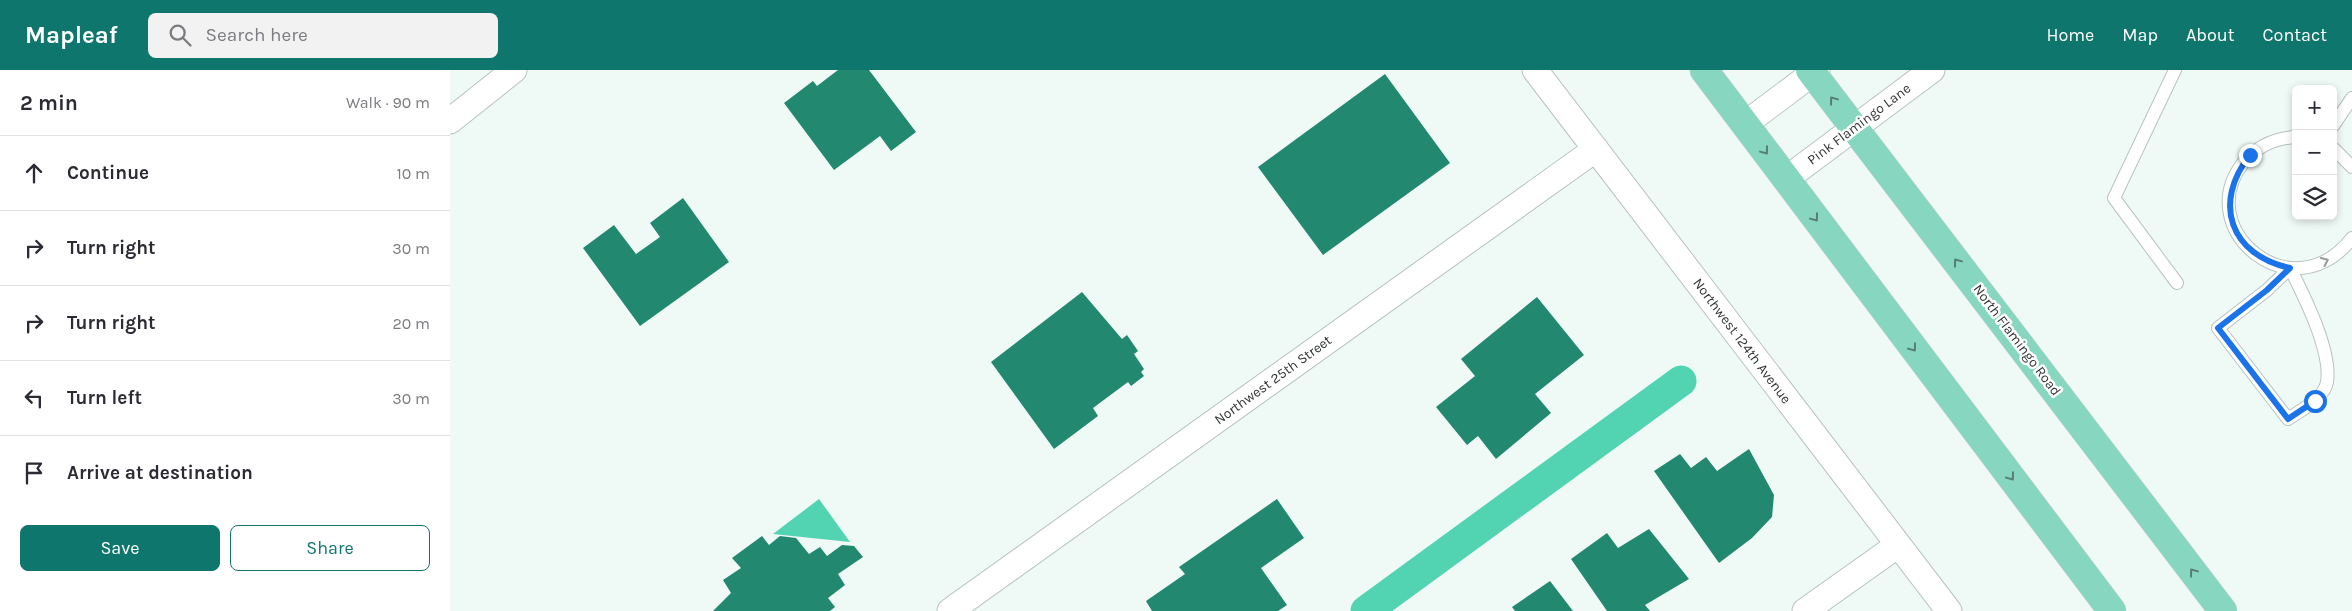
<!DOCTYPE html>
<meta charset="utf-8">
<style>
:root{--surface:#fff;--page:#f2f2f3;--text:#2b2b33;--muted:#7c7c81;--line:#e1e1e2;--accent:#0f766e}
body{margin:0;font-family:Karla,sans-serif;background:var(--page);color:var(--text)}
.controls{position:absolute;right:15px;top:15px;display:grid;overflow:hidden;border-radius:8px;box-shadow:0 2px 8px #0003}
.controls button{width:45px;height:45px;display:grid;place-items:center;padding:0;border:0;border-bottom:1px solid var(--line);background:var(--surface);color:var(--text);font:25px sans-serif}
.stop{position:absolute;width:15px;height:15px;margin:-11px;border:4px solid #1a73e8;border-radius:50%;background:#fff}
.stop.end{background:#1a73e8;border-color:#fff;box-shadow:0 1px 5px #0008}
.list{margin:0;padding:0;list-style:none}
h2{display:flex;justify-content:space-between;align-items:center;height:65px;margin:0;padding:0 20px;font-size:21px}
h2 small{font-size:16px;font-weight:400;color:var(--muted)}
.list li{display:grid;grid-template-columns:32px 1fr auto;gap:15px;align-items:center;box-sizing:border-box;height:75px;padding:0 20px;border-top:1px solid var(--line)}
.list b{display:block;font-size:19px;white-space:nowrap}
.list em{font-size:16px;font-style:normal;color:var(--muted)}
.actions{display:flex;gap:10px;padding:15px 20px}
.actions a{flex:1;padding:11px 0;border:1px solid var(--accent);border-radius:8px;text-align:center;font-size:18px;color:var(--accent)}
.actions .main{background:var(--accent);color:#fff}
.icon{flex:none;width:28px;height:28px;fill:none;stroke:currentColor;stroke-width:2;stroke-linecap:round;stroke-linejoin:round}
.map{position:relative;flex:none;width:1902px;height:541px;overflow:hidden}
header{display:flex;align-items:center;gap:30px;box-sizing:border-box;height:70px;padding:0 25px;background:var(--accent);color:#fff}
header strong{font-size:24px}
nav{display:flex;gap:28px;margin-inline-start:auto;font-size:18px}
.search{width:350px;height:45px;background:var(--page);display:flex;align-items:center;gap:12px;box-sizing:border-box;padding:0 18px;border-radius:8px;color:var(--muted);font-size:19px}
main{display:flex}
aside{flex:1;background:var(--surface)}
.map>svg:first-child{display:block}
.water{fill:#52d4b2}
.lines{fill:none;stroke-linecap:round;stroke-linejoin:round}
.canal{stroke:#52d4b2;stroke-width:31}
.building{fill:#228970}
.service-casing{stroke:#b8c2be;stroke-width:14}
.minor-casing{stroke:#b8c2be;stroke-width:27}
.trunk-casing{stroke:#d2d3d2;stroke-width:29}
.service{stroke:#fff;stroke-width:12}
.minor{stroke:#fff;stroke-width:25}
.trunk{stroke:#86d6c0;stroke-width:28}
.oneway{stroke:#587e73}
.oneway2{stroke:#989a9a}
.route{stroke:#1a73e8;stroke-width:6}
.labels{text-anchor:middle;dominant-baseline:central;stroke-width:5;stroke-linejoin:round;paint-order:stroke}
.street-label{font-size:14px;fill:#323634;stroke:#fff}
</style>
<header>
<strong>Mapleaf</strong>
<div class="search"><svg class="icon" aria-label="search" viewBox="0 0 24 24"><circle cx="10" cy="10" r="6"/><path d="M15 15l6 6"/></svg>Search here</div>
<nav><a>Home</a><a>Map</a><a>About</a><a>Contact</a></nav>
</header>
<main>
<aside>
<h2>2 min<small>Walk · 90 m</small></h2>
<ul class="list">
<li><svg class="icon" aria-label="ahead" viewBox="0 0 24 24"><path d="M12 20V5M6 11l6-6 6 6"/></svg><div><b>Continue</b></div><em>10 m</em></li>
<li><svg class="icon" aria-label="right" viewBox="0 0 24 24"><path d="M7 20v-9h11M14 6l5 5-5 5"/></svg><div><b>Turn right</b></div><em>30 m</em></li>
<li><svg class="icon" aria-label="right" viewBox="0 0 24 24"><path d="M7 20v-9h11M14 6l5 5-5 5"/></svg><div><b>Turn right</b></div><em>20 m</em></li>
<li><svg class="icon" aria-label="left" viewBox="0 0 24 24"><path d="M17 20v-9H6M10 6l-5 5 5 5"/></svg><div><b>Turn left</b></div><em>30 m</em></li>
<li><svg class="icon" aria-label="arrive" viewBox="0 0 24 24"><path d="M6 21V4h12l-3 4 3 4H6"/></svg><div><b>Arrive at destination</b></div></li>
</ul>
<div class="actions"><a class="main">Save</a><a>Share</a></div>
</aside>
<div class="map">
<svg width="1902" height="541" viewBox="0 0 1902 541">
<rect width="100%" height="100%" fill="#eff9f5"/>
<path class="water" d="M369,429L400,472L323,464Z"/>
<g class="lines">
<path class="canal" d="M916,541L1231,311"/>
</g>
<path class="building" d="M388,0H419L466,62L441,81L430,66L384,100L334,33L363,11L367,16Z
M935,4L1000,93L873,185L808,97Z
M233,128L279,192L190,256L133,178L164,155L186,184L210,167L200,153Z
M632,222L672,269L677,265L688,281L684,284L694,299L691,302L694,306L681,316L678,312L643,338L648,346L604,379L541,292Z
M1087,227L1134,285L1085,324L1101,343L1046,389L1028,366L1017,375L986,337L1025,306L1011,289Z
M1299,379L1324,425L1322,447L1302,468L1269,493L1204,401L1230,384L1241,398L1256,387L1267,401Z
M827,429L854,468L811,498L837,535L828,541H702L696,531L735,504L729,497Z
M1199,459L1239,509L1195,535L1200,541H1157L1121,489L1157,463L1168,478Z
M312,466L319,475L330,466L346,468L359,484L370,477L377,486L392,475L404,476L413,487L388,504L395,515L378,528L385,537L380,541H263L281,523L273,510L291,498L282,488Z
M1100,511L1123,541H1065L1062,537Z"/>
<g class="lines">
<g class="service-casing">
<path id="service" d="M1725,0L1664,128L1727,213
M1883,56L1902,28
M1846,67C1824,68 1807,76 1793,93C1741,160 1843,244 1902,168
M1883,78L1902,97
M1840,198C1854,226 1882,281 1877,312C1874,329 1851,340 1838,349L1768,258L1817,220Z"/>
</g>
<g class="minor-casing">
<path id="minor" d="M1085,0L1499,541
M0,51L64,0
M1295,54L1367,0
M1336,109L1482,0
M500,541L1146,79
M1355,541L1448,475"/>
</g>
<g class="trunk-casing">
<path id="trunk" d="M1254,0L1662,541
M1360,0L1773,541"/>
</g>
<use href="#service" class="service"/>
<use href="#minor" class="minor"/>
<use href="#trunk" class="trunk"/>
</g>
<defs><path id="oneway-chevron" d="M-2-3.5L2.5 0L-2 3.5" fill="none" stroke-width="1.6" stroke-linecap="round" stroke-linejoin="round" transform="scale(1.25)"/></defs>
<g class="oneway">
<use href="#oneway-chevron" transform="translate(1383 30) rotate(-127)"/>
<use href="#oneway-chevron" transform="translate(1315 81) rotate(53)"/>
<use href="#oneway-chevron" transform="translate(1365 148) rotate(53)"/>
<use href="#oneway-chevron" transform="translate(1507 192) rotate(-127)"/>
<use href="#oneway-chevron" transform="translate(1463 278) rotate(53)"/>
<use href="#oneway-chevron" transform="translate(1561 407) rotate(53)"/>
<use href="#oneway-chevron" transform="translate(1743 502) rotate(-127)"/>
</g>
<use class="oneway2" href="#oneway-chevron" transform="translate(1875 191) rotate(-25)"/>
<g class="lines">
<path class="route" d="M1800,85C1762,133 1780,185 1840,198L1817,220L1768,258L1838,349L1865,331"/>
</g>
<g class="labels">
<g class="street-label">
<text transform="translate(1409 54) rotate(-37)">Pink Flamingo Lane</text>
<text transform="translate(1567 270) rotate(53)">North Flamingo Road</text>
<text transform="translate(1292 271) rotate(53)">Northwest 124th Avenue</text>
<text transform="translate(823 310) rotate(-36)">Northwest 25th Street</text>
</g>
</g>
</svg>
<div class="controls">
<button>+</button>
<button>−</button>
<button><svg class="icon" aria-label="layers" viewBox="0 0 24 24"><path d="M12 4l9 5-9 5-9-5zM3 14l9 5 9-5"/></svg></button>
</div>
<div class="stop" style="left:1865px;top:331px"></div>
<div class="stop end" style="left:1800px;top:85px"></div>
</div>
</main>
